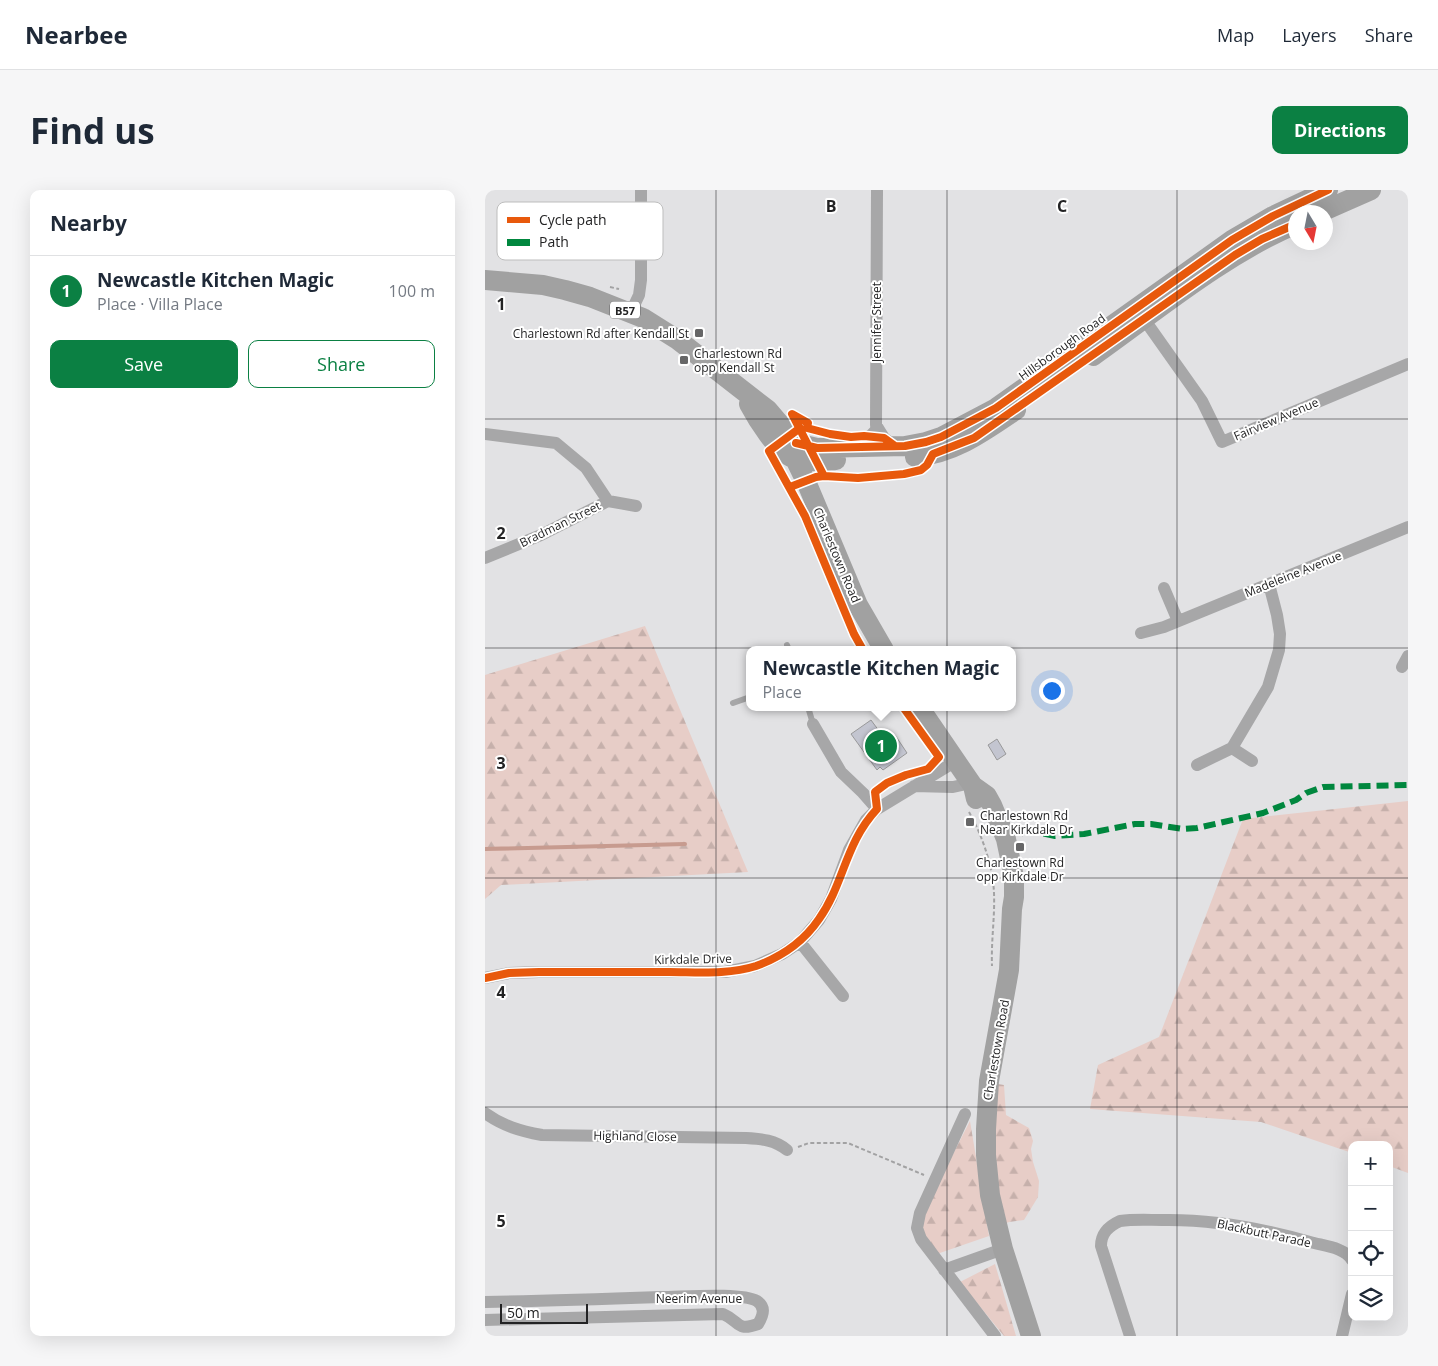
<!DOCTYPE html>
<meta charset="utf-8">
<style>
:root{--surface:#fff;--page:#f6f6f7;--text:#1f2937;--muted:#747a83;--line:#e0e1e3;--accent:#0b8043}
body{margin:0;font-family:"Open Sans",sans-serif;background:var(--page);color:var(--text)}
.controls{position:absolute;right:15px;bottom:15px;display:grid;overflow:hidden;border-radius:10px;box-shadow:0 5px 20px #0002}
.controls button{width:45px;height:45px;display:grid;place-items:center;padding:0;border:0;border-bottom:1px solid var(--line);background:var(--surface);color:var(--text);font:25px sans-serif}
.compass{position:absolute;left:803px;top:15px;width:45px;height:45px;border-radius:50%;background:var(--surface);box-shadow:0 5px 20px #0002;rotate:170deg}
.scale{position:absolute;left:15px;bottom:12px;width:88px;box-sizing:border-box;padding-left:5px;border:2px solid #232324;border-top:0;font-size:14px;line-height:18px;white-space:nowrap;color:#232324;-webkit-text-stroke:4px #fff;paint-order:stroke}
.you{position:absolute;left:566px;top:500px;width:18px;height:18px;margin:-12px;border:4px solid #fff;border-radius:50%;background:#1a73e8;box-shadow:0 0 0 8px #1a73e833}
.badge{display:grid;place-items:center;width:32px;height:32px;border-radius:50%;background:var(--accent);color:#fff;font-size:16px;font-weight:700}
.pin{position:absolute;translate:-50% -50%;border:2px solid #fff;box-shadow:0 1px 5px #0006}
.popup{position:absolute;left:261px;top:456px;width:270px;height:65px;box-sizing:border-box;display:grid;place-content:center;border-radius:10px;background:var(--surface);filter:drop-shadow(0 1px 4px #0005);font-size:16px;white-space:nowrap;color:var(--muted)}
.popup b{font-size:19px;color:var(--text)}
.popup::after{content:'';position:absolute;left:50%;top:100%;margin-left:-10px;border:10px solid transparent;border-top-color:var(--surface)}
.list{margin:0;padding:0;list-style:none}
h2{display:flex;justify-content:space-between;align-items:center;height:65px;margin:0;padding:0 20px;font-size:21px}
h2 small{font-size:16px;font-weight:400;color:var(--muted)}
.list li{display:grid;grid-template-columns:32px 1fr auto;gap:15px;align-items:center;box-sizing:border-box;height:70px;padding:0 20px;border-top:1px solid var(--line)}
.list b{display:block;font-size:19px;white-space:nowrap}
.list p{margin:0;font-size:16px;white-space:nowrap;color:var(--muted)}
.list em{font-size:16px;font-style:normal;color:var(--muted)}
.actions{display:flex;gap:10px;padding:15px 20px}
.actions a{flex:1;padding:11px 0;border:1px solid var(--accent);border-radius:10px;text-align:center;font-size:18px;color:var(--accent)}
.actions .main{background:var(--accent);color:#fff}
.icon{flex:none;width:28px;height:28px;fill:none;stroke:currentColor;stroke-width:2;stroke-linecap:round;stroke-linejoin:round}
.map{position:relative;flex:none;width:923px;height:1146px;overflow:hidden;border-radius:10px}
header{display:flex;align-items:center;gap:30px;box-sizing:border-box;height:70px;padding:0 25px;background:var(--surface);border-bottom:1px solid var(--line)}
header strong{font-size:24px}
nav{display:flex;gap:28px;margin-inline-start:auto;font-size:18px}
.intro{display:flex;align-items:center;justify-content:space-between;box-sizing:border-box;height:120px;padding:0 30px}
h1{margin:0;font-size:35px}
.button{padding:12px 22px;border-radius:10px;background:var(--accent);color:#fff;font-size:18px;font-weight:700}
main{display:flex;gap:30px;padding:0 30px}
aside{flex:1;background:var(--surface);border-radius:10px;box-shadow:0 5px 20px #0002}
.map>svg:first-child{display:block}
.forest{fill:url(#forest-firs)}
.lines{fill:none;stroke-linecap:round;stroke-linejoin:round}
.stream{stroke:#c79b8f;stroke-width:4}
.building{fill:#c3c5d0;stroke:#99999a}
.path{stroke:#a2a2a3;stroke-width:2;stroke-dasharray:4 2.5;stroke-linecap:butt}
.service{stroke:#a7a7a8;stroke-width:6}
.minor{stroke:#a7a7a8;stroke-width:12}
.primary{stroke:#a1a1a1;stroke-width:20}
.quiet{stroke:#00873e;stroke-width:6;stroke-dasharray:12 6;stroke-linecap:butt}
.cycleway-casing{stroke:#fff;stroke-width:11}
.cycleway{stroke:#e8590c;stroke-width:8}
.grid{fill:none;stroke:#232324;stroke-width:1;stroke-opacity:0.55}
.poi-dot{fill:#666667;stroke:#fff;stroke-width:2}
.labels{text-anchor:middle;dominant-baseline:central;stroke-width:4;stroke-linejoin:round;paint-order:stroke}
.shield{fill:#fff;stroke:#656566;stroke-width:1}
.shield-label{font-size:11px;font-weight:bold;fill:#232324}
.street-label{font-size:12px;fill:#232324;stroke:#fff}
.poi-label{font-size:12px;fill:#232324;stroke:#fff;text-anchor:start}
.key{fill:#fff;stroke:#bdbdbd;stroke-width:1}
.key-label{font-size:14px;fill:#232324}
.grid-label{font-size:16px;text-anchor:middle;font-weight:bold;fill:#232324;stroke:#fff;stroke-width:4;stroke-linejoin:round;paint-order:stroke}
</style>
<header>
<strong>Nearbee</strong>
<nav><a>Map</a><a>Layers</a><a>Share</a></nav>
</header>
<div class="intro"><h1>Find us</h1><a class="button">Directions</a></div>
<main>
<aside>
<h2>Nearby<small></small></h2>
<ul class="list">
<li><span class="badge">1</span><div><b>Newcastle Kitchen Magic</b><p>Place · Villa Place</p></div><em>100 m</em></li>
</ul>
<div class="actions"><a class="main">Save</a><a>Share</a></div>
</aside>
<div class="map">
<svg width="923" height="1146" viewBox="0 0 923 1146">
<defs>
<pattern id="forest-firs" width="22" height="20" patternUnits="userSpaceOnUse" patternTransform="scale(1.25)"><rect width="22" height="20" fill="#e7cdc7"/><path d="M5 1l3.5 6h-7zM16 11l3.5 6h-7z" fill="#c6b0ab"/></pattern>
</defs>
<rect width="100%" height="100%" fill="#e2e2e4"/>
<path class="forest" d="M160,436L263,682L16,695L0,709V485Z
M923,611V983L904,976V955H867V963L776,932L605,919L613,875L674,847L758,629Z
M513,894L519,895L521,925L544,938L548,951L546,959L548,972L554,991L553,1007L539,1030L524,1032L519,1034L505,970Z
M485,931L504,1046L449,1065L433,1032Z
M510,1074L531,1146H519L475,1092Z"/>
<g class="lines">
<path class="stream" d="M0,659L200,654"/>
</g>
<path class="building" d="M386,530L397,545L401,543L405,549L410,545L422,563L398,580L395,577L392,580L366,544Z
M512,549L521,564L512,570L503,555Z"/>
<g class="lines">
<path class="path" d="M125,97L134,99
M484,622C497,645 508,676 509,703C510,727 506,751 507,776
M537,646L541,640
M313,957L324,953H363L439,985"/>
<path class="service" d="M322,238C337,242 363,251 379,246C384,244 388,239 391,235
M302,455L304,460
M248,513L265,507
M323,517L328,534"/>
<path class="minor" d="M392,0L391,235L399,248L410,256
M146,122L154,105L156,90V0
M659,129L717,211L737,252L923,174
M0,244L71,253L101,278L123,311L56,345L0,368
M123,311L151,316
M679,398L693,431
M656,443L679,437L923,337
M917,477L923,466
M328,534L356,582L378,603L392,619
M747,558L767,571
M712,575L747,558L783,497L794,460L795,444L792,425L784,394
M429,596L468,597L486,593
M315,752L358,806
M0,788L24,783L54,782H240L270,776L297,764L315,752L334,730L346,709L364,660L381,630L392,619L471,571
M0,923C18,936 35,941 57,945L261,948C277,949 290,950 302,960
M480,924L435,1023L432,1038L436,1049L510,1146
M459,1080L518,1059
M0,1112C59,1111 118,1109 176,1107C197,1107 256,1102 272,1111C281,1117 278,1126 273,1134C251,1142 255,1131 238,1124L0,1130
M645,1146L616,1056C616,1043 624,1036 635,1031C649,1029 663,1030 677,1030C728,1029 776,1038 825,1052C839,1056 859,1057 867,1070
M857,1146L867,1104"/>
<path class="primary" d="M836,22L886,0
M0,90L58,95L80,100L105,107L158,128L193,150L283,220L311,253L332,258L420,256L441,252L456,247L511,218L747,50L788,26L843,0
M608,166C673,120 737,66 811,34
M264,214C272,229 292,262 308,268C321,273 337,271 351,270
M310,260V269L323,296L373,415L399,460
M430,267C469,264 500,241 531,220
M434,517L488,596L491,609
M488,596L502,606L507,615L521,649L529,687V707L527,719L524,780L504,891L501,939V965L505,1005L518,1059L546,1146"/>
<path class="quiet" d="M541,640L570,646L599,644L650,634H666L698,639L712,638L778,623L811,610L821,603L838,597L923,595"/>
<g class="cycleway-casing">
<path id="cycleway" d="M315,238L284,261L320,326L369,444L378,460
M311,253L332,258L420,256L441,252L456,247L511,218L747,50L788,26L843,0
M339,286L307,224L323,233L322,238L345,244L366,247L379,246L399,248L410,256
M305,297L331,287L339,286L373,288L419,284L436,280L442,275L448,264L489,248L750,65L777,49L811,34
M0,788L24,783L54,782C98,782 141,782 184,782C212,782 243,785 271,776C296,767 319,751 334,729C359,694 360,653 392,619L390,602L402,593L421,585L443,579L454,567L418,517"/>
</g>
<use href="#cycleway" class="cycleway"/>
</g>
<path class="grid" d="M231,0V1146M462,0V1146M692,0V1146M0,229H923M0,458H923M0,688H923M0,917H923"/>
<g class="poi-dot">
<rect x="209" y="138" width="10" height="10" rx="2.5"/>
<rect x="194" y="165" width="10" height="10" rx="2.5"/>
<rect x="480" y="627" width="10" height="10" rx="2.5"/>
<rect x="530" y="652" width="10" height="10" rx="2.5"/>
</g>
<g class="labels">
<rect class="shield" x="125" y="111.5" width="30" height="17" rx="4"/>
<g class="shield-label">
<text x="140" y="120">B57</text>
</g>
<g class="street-label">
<text transform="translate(391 132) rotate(-90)">Jennifer Street</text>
<text transform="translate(577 157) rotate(-36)">Hillsborough Road</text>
<text transform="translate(791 229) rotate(-23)">Fairview Avenue</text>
<text transform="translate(75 334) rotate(-26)">Bradman Street</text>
<text transform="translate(352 365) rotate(67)">Charlestown Road</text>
<text transform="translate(808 384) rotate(-22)">Madeleine Avenue</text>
<text transform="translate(208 769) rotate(-1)">Kirkdale Drive</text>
<text transform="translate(511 860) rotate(-80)">Charlestown Road</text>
<text transform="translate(150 946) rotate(1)">Highland Close</text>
<text transform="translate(779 1043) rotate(12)">Blackbutt Parade</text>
<text x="214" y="1108">Neerim Avenue</text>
</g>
<g class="poi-label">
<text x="204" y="143" text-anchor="end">Charlestown Rd after Kendall St</text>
<text x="209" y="163">Charlestown Rd<tspan x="209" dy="14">opp Kendall St</tspan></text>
<text x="495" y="625">Charlestown Rd<tspan x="495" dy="14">Near Kirkdale Dr</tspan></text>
<text x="535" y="672" text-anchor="middle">Charlestown Rd<tspan x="535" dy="14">opp Kirkdale Dr</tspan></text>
</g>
</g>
<rect x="12" y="12" width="166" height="58" rx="8" class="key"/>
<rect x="22" y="27" width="23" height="6" fill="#e8590c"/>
<rect x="22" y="49" width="23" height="7" fill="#00873e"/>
<g class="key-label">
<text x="54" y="35">Cycle path</text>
<text x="54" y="57">Path</text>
</g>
<g class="grid-label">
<text x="346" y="22">B</text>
<text x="577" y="22">C</text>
<text x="16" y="120">1</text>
<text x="16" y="349">2</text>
<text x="16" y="579">3</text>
<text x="16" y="808">4</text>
<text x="16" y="1037">5</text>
</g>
</svg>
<div class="controls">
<button>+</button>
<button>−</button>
<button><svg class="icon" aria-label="locate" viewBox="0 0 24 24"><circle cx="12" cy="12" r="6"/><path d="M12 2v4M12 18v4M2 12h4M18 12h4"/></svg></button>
<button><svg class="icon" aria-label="layers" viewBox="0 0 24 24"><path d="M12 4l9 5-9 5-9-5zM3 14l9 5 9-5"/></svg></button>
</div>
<svg class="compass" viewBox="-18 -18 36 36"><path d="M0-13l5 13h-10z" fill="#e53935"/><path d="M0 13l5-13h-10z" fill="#747a83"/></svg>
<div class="scale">50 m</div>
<div class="you"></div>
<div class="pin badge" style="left:396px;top:556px">1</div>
<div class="popup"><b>Newcastle Kitchen Magic</b>Place</div>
</div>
</main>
